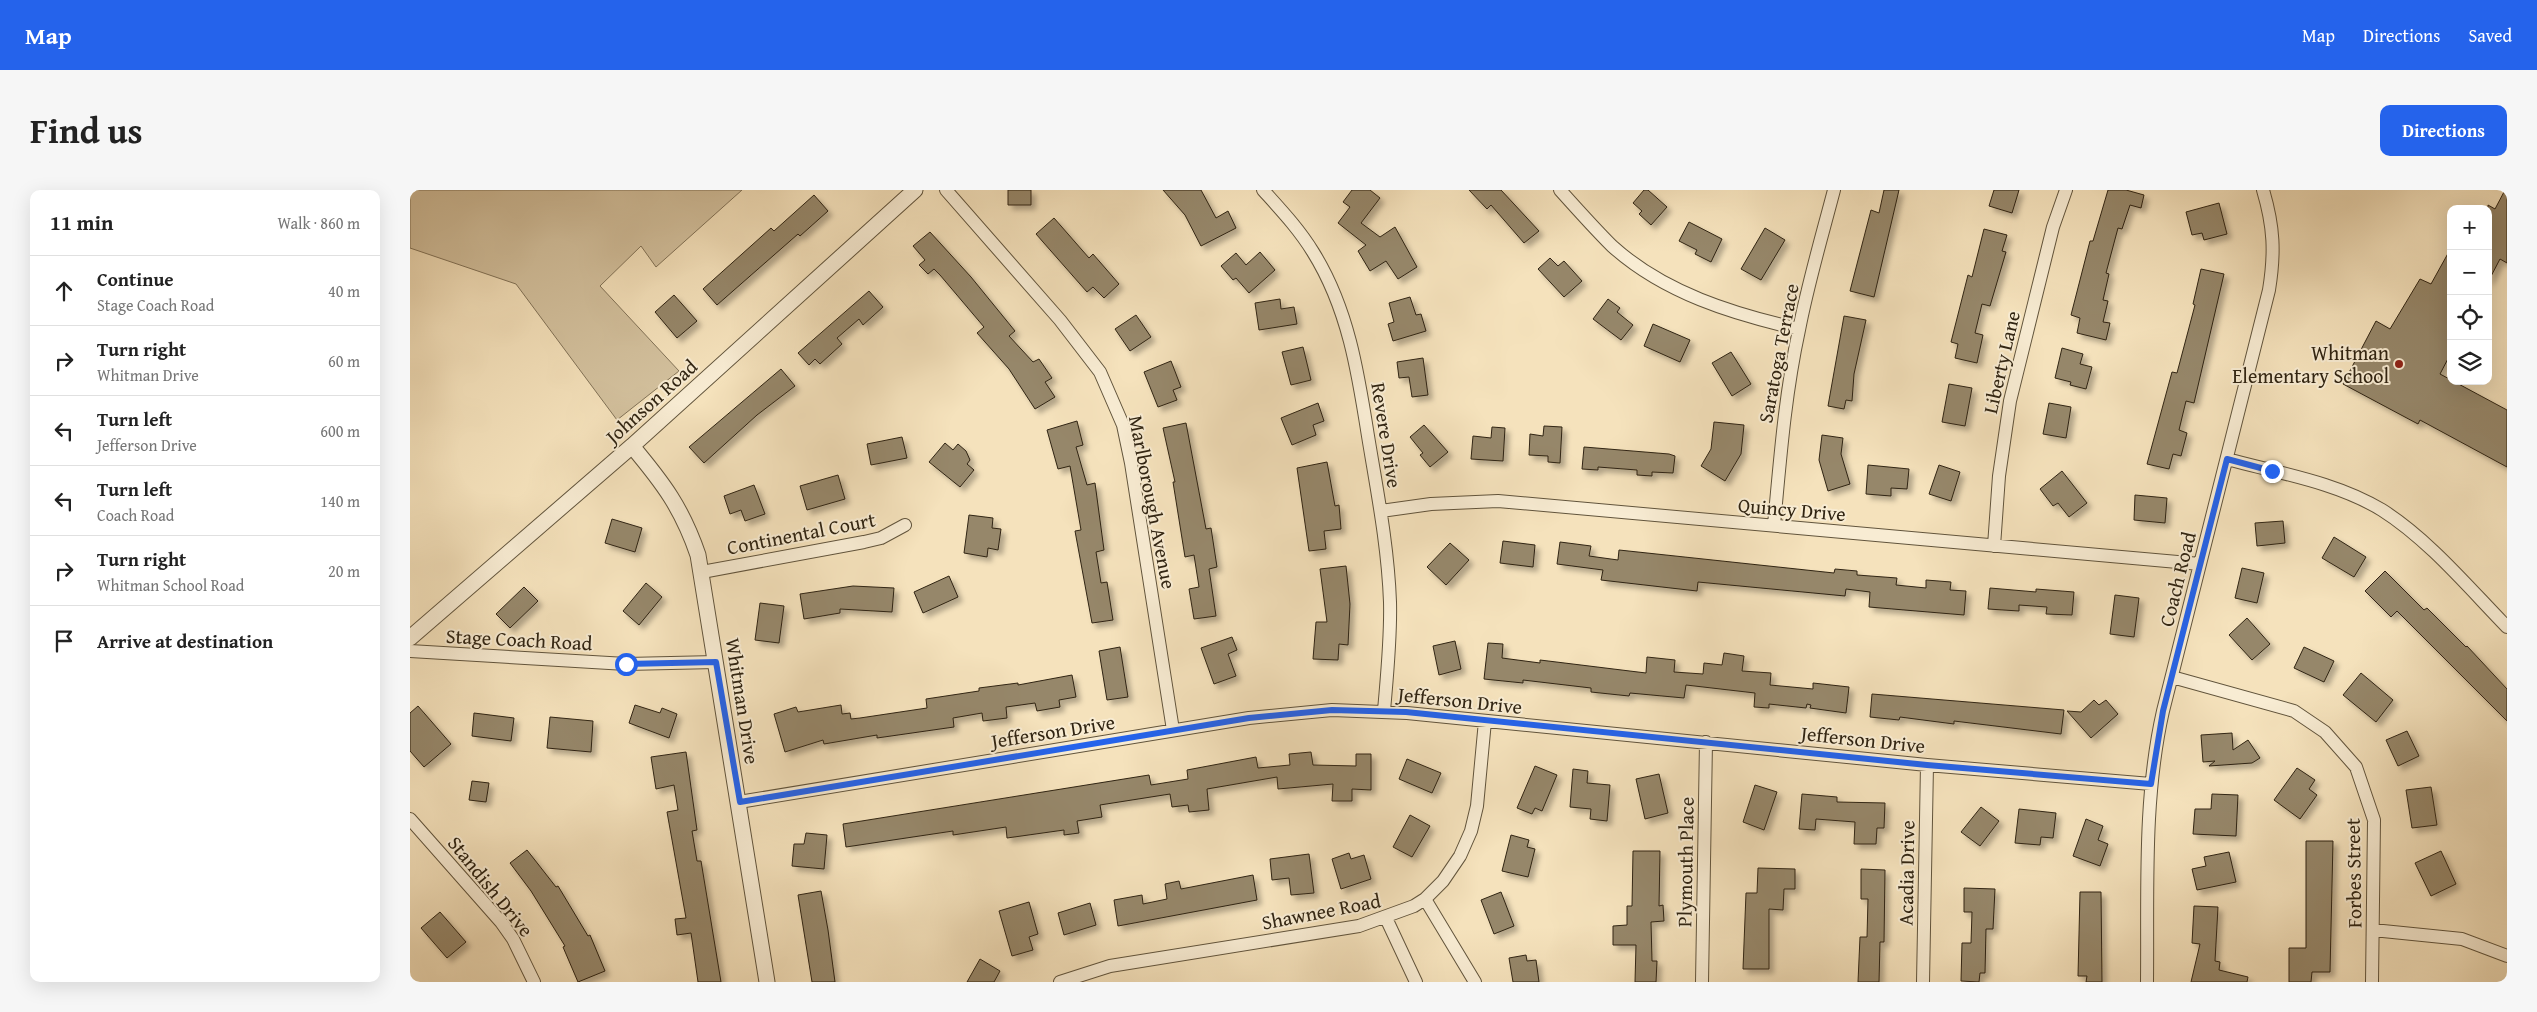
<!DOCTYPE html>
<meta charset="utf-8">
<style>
:root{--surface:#fff;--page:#f6f6f6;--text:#222;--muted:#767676;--line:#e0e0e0;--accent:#2563eb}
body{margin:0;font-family:"Gentium Book Plus",serif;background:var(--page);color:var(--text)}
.controls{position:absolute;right:15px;top:15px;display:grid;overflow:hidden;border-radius:10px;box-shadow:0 5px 20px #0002}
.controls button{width:45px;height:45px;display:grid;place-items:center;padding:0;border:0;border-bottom:1px solid var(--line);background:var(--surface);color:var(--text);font:25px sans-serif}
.stop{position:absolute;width:15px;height:15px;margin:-11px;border:4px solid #2563eb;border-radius:50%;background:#fff}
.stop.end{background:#2563eb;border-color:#fff;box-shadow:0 1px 5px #0008}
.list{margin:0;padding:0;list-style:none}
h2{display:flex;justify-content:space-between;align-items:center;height:65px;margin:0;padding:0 20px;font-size:21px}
h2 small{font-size:16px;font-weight:400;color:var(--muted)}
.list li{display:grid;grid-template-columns:32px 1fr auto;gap:15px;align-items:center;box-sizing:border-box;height:70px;padding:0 20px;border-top:1px solid var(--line)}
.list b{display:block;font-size:19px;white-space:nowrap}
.list p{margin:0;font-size:16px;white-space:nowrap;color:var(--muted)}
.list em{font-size:16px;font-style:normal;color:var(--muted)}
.icon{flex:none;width:28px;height:28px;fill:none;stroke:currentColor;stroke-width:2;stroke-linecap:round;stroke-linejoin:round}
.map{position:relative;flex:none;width:2097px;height:792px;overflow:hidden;border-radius:10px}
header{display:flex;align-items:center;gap:30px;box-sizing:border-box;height:70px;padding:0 25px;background:var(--accent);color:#fff}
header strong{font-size:24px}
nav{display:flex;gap:28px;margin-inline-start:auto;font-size:18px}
.intro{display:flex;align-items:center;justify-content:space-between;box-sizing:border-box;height:120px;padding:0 30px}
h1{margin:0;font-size:35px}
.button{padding:12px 22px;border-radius:10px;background:var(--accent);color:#fff;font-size:18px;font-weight:700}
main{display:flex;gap:30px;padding:0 30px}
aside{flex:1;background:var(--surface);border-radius:10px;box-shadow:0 5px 20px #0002}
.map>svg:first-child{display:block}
.green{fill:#d4c29f;stroke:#827358}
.building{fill:#96876a;stroke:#302412;filter:url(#shadow)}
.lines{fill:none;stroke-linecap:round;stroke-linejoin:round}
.minor-casing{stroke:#61543c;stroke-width:14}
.tertiary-casing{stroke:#61543c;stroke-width:17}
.minor{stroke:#f8ecd3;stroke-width:12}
.tertiary{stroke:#f8ecd3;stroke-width:15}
.route{stroke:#2563eb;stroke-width:6}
.poi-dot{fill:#8f2418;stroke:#f8ecd3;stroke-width:2}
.labels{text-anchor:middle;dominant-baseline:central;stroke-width:4;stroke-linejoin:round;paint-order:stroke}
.poi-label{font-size:20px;fill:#302412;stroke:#f8ecd3;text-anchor:end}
.street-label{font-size:20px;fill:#302412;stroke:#f8ecd3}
</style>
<header>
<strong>Map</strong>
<nav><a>Map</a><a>Directions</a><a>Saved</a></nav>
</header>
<div class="intro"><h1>Find us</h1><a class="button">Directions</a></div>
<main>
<aside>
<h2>11 min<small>Walk · 860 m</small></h2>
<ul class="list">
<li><svg class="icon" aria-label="ahead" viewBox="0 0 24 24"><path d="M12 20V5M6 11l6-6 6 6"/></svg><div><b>Continue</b><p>Stage Coach Road</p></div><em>40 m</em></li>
<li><svg class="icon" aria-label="right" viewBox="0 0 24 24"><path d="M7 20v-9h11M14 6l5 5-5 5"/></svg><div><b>Turn right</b><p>Whitman Drive</p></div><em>60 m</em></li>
<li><svg class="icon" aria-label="left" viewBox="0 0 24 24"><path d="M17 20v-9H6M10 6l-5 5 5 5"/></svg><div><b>Turn left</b><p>Jefferson Drive</p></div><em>600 m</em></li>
<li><svg class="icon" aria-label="left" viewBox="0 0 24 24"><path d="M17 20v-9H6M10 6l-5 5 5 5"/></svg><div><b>Turn left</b><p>Coach Road</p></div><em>140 m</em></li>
<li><svg class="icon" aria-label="right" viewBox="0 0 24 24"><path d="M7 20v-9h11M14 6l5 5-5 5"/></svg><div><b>Turn right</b><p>Whitman School Road</p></div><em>20 m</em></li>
<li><svg class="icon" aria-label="arrive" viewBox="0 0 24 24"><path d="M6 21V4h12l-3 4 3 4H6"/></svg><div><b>Arrive at destination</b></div></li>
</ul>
</aside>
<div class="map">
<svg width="2097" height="792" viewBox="0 0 2097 792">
<defs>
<filter id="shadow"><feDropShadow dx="4.5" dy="4.5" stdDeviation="2.5" flood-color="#0004"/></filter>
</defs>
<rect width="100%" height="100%" fill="#f5e2bc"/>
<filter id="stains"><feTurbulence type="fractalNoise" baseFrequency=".004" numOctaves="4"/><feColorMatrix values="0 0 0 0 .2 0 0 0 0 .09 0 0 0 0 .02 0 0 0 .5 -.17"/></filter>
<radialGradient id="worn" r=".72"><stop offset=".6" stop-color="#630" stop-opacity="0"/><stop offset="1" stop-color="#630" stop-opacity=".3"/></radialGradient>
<path class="green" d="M0,0H332L246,77L231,56L190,96L269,181L207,230L106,94L0,58Z"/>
<path class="building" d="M598,0H621V15H598Z
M753,0H791L806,28L818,21L826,38L791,56L775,25Z
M942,0H960L970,8L951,33L970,47L985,37L1007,77L988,89L976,71L960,81L948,61L956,55L928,33L940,17L933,12Z
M1059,0H1091L1129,41L1114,53L1081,15L1077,19Z
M1234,0H1238L1257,17L1241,35L1229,24L1232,21L1223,13Z
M1474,0H1489L1464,107L1440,101L1461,20L1469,23Z
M1584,0H1609L1602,23L1579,16Z
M1698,0H1716L1734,5L1731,18L1720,15L1712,39L1708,38L1696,83L1699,84L1693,110L1698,111L1693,132L1700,133L1696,150L1667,143L1670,128L1661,125L1680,51H1683Z
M2095,0H2097V73L2090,69L2078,92V15L2085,19Z
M404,5L418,21L390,46L388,44L307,115L293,99L361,38L364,41Z
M1809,13L1817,44L1794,50L1792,43L1782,45L1776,22Z
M644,28L679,68L683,64L709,94L694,108L683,97L677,102L626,44Z
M1279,32L1312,49L1301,72L1285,64L1287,60L1269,51Z
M1355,38L1375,50L1351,90L1331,79Z
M1574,39L1597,45L1592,61L1596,62L1580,116L1572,114L1565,143L1573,145L1567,173L1545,168L1548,154L1541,152L1558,85L1562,87Z
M520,42L561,87L605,141L599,146L623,172L629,169L642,188L635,192L645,207L625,219L599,179L567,143L574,137L530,85L524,79L518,84L509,75L515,70L503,56Z
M2041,58V163L2030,184L2097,220V277L2010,230L2008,234L1933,194L1966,131L1980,139L2010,89L2021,94Z
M850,62L865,80L839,103L826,88L823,90L811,76L826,63L836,75Z
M1140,68L1148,76L1154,71L1172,91L1154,107L1128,79Z
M1791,79L1814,84L1784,213L1776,211L1769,240L1777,243L1771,266L1763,264L1759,279L1737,274L1762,182L1767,183L1785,115L1783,114Z
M459,101L473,117L453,135L449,129L427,148L432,154L410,174L405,169L399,175L388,163Z
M264,105L287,131L267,148L245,122Z
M1000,107L1006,125L1011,124L1016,141L983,151L978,134L984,132L979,113Z
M870,109L871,119L884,117L887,134L849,140L845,113Z
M1198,109L1210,118L1207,122L1223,135L1211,150L1183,129Z
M726,125L741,147L720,161L705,139Z
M1434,126L1456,130L1444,184L1442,211L1436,210L1434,219L1418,216Z
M1243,134L1280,150L1270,172L1234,156Z
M893,157L901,190L881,195L872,162Z
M1652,158L1673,164L1670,174L1682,177L1676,199L1660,195L1661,192L1645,188Z
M1321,162L1341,194L1322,206L1302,173Z
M1013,168L1018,205L1002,207L999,187L989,188L987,172Z
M761,171L771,197L763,200L767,210L748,217L734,182Z
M371,179L385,196L347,225L294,273L279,257Z
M1539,194L1562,198L1555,236L1532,232Z
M908,213L914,231L903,235L906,245L882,255L871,228Z
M1639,213L1661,217L1656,248L1633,244Z
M667,231L673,255L666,257L677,295L685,293L694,360L686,362L691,393L697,392L703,430L682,433L665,341L671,340L660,276L648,279L637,240Z
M1304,232L1334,235L1331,264L1315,291L1291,276L1301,259Z
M776,233L796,339L801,338L807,377L799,379L806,426L784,429L779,399L789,397L784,365L775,367L763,292H765L753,238Z
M1014,235L1038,262L1020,277L1010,265L1013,263L1000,247Z
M1134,236L1152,237L1150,273L1138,272V266L1119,265L1120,244L1133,246Z
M1082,237L1095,238L1093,271L1061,269L1063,246L1081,248Z
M1412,245L1433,248L1431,264L1440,294L1418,301L1409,270Z
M492,247L497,268L461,275L457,254Z
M535,253L543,260L548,254L556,261L560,270L557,274L564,280L550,297L519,272Z
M1174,257L1259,264L1265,266L1263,283L1242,282V286L1227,285V280L1188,277V280L1172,279Z
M917,272L925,316L929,315L931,339L914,341L916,359L899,361L887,278Z
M1458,275L1499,279L1497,299L1481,298V306L1456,304Z
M1529,275L1550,282L1541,311L1519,304Z
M1652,281L1677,313L1659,327L1648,313L1643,316L1630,299Z
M428,285L435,309L397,320L390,296Z
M344,295L355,324L335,331L331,320L320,324L314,306Z
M1725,305L1757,308L1755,333L1724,330Z
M559,325L583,328L582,338L591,339L588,360L578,358L577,367L554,363Z
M202,329L232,338L225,362L195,353Z
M1873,331L1875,353L1847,356L1845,333Z
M1924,347L1956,367L1944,387L1912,368Z
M1093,351L1125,355L1123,377L1090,373Z
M1150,352L1181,356L1179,366L1208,370L1209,360L1424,383L1425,379L1447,381V385L1487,388L1486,395L1516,398V390L1541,392L1540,400L1556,401L1554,425L1459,417L1460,402L1436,399L1435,406L1288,392L1287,401L1191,390L1193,380L1147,374Z
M1040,353L1059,370L1036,395L1017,377Z
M936,376L940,414L938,455L929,454L928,470L903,469L906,432H917L910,379Z
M1832,378L1854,383L1847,413L1825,408Z
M1975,381L2014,420L2017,418L2056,457L2057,456L2097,499V531L1987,421L1981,427L1955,401Z
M539,386L548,407L513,423L504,402Z
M236,393L252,407L229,435L213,421Z
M443,396L484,398L482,422L430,419V423L394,429L390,404Z
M114,397L128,411L100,438L86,424Z
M1580,398L1626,402V399L1664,402L1662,425L1636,424L1637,417L1609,415V421L1578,419Z
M1705,405L1729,408L1724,447L1700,444Z
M350,413L374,416L369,453L345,450Z
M1837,428L1860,454L1842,470L1819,445Z
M822,447L827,460L818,464L826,486L804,494L791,458Z
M1045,451L1051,479L1029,485L1023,456Z
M1078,453L1093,454L1092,468L1130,473V470L1236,483L1237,467L1265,470L1264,482L1293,484L1294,473L1312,475L1314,463L1334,466L1332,481L1361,483L1360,495L1403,499V493L1439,497L1436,523L1400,518L1401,515L1397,514L1396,518L1359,514V518L1344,517L1345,503L1276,495L1274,508L1220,503L1219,506L1181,502V498L1113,490V493L1074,489Z
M710,457L718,507L697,510L689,461Z
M1894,457L1924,471L1914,492L1884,478Z
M1951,483L1983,510L1966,532L1933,505Z
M662,485L666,507L649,510L650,517L627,521L625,513L596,517L597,528L573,531L572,523L543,528L544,537L467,548V545L414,554L413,550L375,562L364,524L386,517L388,522L431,515L432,524L440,523L441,529L450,528L517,518L516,509L569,501V498L608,493V495Z
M1462,504L1654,520L1651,544L1544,531V534L1490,527L1489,530L1460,527Z
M1684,510L1689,515L1696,510L1708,524L1681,548L1657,521L1671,522Z
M225,515L250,523L252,518L267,524L259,548L219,533Z
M8,516L41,554L14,577L0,561V523Z
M64,523L104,528L101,551L62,546Z
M140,527L183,531L181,562L137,558Z
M1997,541L2009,566L1988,576L1976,550Z
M1822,543L1823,560L1838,550L1850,568L1842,573L1799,576L1805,571L1793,572L1791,545Z
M276,562L287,640L282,641L287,671H291L311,792H288L281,743L267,745L265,729L276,728L257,622L268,620L264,595L246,599L241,567Z
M901,562L903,575L946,576V564H961V600L942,599V611H922L923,594L868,599L867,587L797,599L799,620L779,622L778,615L762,617L760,604L690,615L692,627L667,631L669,643L654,645V640L597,648L596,637L543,645V641L436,657L433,634L739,585L741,595L778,589L777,580L846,567L848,578L880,575L879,564Z
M997,569L1031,583L1022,603L989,589Z
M1125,576L1147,585L1132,621L1125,618L1122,624L1107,618Z
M1887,578L1905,590L1899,599L1907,605L1890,629L1864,610Z
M1163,579L1178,581L1177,593L1200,595L1197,631L1180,629L1181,619L1160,617Z
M1249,584L1258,623L1235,629L1226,589Z
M62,591L79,593L76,612L59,610Z
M1345,595L1367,602L1354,640L1333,632Z
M2021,597L2027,635L2002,638L1996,600Z
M1392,604L1427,607V612L1475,613L1474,638H1467L1466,654H1444L1445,632L1406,629L1405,640L1389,639Z
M1802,604L1828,605L1826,646L1783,644L1785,619H1801Z
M1571,617L1589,631L1570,656L1551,642Z
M1609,619L1646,623L1643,648L1631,647L1630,655L1605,653Z
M1000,625L1020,636L1002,667L983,657Z
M1676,629L1693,636L1688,650L1698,654L1690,676L1663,666Z
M396,643L417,645L414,679L382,676L384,654H394Z
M1101,645L1119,650L1117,657L1125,659L1118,687L1092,681Z
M1896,651H1923L1920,782H1902L1901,792H1879V758H1896Z
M117,660L146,697L148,696L178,746L180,745L195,781L168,792L153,757L155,756L121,701L100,673Z
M1223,661H1250L1249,716L1253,715L1254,731L1241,732L1242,771H1247L1246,792H1225L1226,755H1203V736L1217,735V716H1222Z
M2031,661L2046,694L2021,706L2005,673Z
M1819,662L1826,692L1787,700L1782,679L1796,676L1794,667Z
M939,663L941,669L954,665L961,689L931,699L922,669Z
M899,664L904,703L881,705L879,688L862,690L860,669Z
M1348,678L1385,679V699H1374L1373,720L1359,719V779H1333L1336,703H1347Z
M1451,679L1475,680L1474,752H1470L1469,792H1448L1450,747H1457L1458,709H1451Z
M843,685L847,710L708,736L704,710L732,705L733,714L757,709L755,694L769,691L771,699Z
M1554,698L1585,699L1583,739H1576L1575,783H1570L1569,792L1551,791L1552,753H1561L1562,722H1554Z
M411,701L418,740L425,792H402L388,705Z
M1091,702L1104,736L1084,744L1071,710Z
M1670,702H1691L1692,792H1676L1677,786H1668Z
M619,712L628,744L619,747L623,760L602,766L589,721Z
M680,713L686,735L654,745L648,723Z
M1784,716L1808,717L1805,771L1810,772L1809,780L1838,787L1837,792H1781L1790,754L1782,753Z
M30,722L56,752L37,768L11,738Z
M1116,765L1117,771L1126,770L1129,792H1103L1099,768Z
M570,769L590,781L584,792H557Z"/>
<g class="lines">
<g class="minor-casing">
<path id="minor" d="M536,0L650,130L690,182L713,235L721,273L763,540
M853,0C871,20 889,39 903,62C938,118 948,182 958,246C967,301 978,356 980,412C981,448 977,485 974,521
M1150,0C1167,19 1184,38 1202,56C1254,103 1323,124 1389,139
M1817,269C1868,283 1926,292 1972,320C2018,349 2059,398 2097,437
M971,321L1021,314L1088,311L1790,374
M1364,335C1370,270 1375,204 1389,140C1398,93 1412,46 1424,0
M1584,356L1589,286L1600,211L1643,37L1656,0
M292,382L454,352L471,348L495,335
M0,461L216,474L306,472
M1762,487L1884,521L1915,542L1946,577L1964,630L1962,792
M329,612L839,528L922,520L997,523L1517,575L1741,594
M0,629L91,732L103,749L124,792
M1015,709L1065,792
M976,728L1006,792
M1963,740L2052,749L2097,766
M650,792L700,776L949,736L1004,716L1015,709L1033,691L1050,666L1061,641L1067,616L1075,531
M1292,792L1296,552
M1513,792L1517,575
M1737,792C1738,702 1733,609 1753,521L1859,100C1865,63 1864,37 1853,0"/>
</g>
<g class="tertiary-casing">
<path id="tertiary" d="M222,256C253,293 272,318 288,365L357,792
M0,448L222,256L505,0"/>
</g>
<use href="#minor" class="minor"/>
<use href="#tertiary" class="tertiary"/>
</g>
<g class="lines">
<path class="route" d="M216,474L306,472L330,612L839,528L922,520L996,522L1517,575L1741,594L1753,521L1817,269L1862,281"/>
</g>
<circle class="poi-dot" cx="1989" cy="174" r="5"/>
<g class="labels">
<g class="poi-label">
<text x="1979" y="162">Whitman<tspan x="1979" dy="23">Elementary School</tspan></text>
</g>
<g class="street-label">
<text transform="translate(1368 163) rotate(-79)">Saratoga Terrace</text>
<text transform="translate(1591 172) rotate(-77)">Liberty Lane</text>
<text transform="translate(241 211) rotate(-42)">Johnson Road</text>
<text transform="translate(977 245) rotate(81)">Revere Drive</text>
<text transform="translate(743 312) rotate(79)">Marlborough Avenue</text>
<text transform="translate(1382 319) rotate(5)">Quincy Drive</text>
<text transform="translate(391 343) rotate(-11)">Continental Court</text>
<text transform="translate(1767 389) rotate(-76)">Coach Road</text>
<text transform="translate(109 449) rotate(3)">Stage Coach Road</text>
<text transform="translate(1050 510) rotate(6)">Jefferson Drive</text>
<text transform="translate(333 511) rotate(81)">Whitman Drive</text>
<text transform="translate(643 541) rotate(-9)">Jefferson Drive</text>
<text transform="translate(1453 549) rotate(6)">Jefferson Drive</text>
<text transform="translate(1275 672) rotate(-89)">Plymouth Place</text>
<text transform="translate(1496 683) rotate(-89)">Acadia Drive</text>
<text transform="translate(1943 683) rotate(-91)">Forbes Street</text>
<text transform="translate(81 696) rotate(51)">Standish Drive</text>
<text transform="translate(911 721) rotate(-11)">Shawnee Road</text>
</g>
</g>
<rect width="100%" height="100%" filter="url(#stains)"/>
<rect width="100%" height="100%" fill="url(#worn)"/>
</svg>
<div class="controls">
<button>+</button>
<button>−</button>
<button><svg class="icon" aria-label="locate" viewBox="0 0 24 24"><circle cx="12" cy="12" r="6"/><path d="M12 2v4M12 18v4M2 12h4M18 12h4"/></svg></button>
<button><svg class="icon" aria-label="layers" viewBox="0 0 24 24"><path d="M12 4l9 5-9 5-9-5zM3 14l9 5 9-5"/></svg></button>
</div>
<div class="stop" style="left:216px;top:474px"></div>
<div class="stop end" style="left:1862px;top:281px"></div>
</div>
</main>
